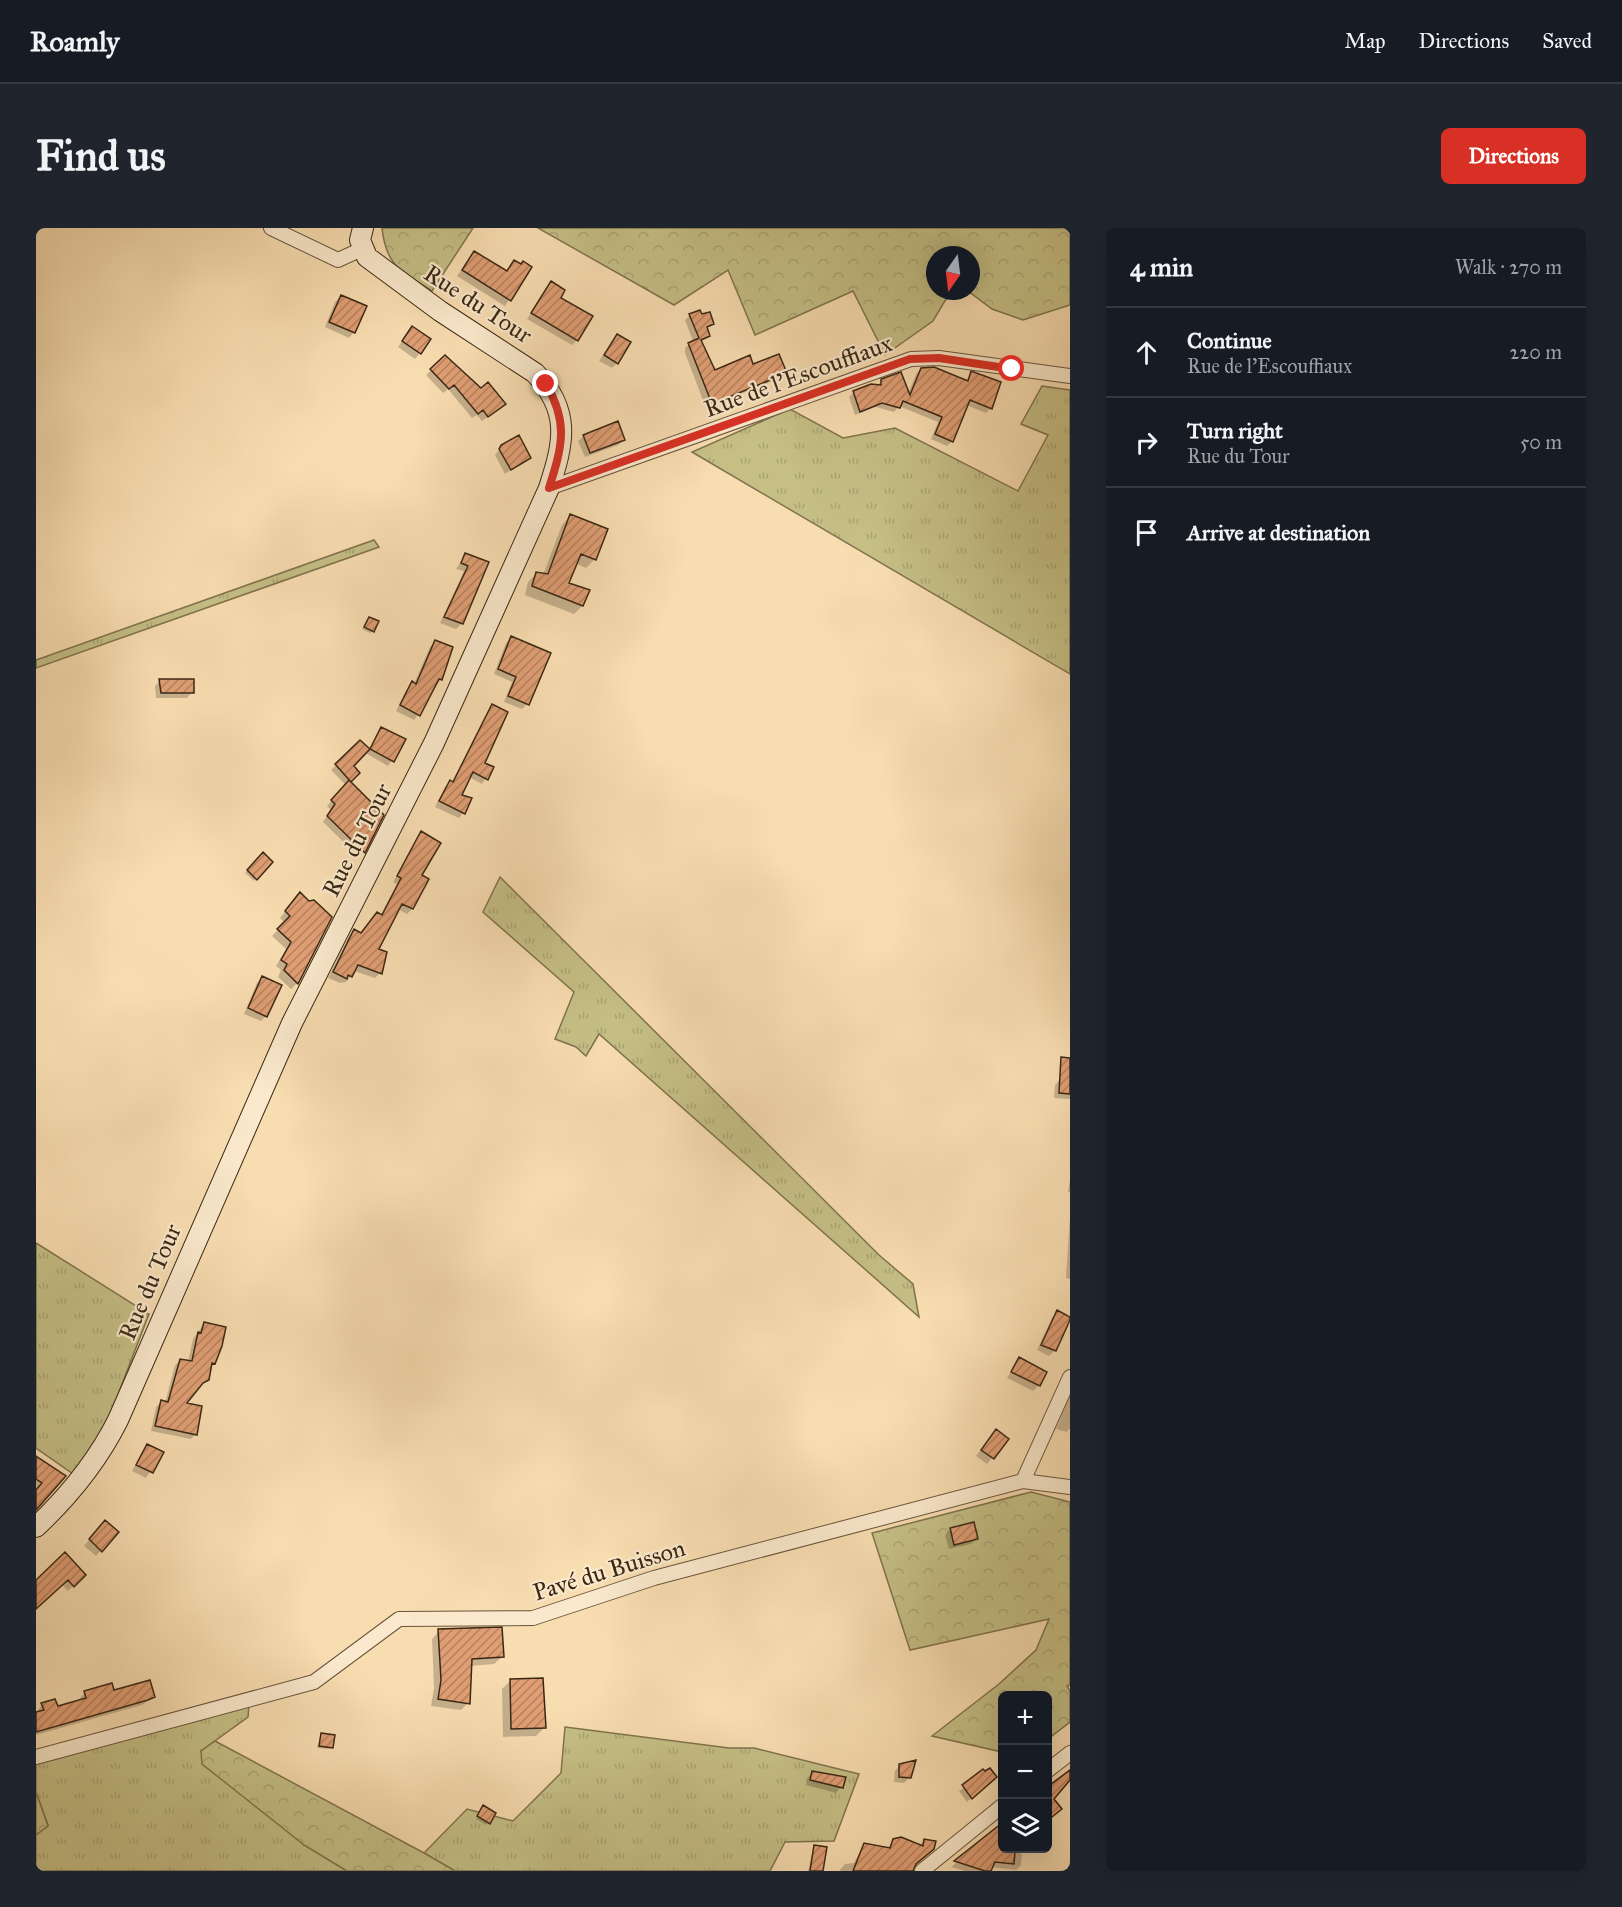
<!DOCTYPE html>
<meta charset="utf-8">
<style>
:root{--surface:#171b24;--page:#20242c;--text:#f1f3f6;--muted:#9ea1a6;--line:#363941;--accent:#d93025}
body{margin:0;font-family:"IM FELL Great Primer",serif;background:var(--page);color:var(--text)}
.controls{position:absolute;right:18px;bottom:18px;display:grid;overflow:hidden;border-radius:9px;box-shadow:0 6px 24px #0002}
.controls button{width:54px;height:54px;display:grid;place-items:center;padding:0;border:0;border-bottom:2px solid var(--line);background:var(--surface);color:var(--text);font:30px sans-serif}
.compass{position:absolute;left:890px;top:18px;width:54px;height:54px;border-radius:50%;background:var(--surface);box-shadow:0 6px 24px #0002;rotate:194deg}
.stop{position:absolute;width:18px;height:18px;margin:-14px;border:4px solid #d93025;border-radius:50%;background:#fff}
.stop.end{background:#d93025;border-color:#fff;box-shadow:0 2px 6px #0008}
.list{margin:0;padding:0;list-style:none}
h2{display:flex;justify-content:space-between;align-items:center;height:78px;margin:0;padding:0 24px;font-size:26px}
h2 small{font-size:20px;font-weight:400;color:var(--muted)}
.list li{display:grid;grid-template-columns:39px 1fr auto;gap:18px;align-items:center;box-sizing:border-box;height:90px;padding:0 24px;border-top:2px solid var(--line)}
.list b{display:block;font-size:22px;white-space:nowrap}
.list p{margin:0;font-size:20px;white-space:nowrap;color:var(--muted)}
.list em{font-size:20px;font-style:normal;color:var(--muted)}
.icon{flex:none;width:33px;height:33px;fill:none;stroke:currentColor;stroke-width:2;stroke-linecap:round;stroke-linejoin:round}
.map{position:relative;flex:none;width:1034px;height:1643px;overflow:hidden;border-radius:9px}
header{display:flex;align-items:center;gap:36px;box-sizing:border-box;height:84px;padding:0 30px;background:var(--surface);border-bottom:2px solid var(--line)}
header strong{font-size:28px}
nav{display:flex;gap:33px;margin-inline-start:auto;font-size:21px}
.intro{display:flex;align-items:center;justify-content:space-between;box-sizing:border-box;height:144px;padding:0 36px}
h1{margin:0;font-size:42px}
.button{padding:15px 27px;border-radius:9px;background:var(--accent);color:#fff;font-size:21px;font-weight:700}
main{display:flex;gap:36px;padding:0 36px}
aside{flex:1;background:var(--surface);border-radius:9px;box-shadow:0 6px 24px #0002}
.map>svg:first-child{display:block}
.grass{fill:url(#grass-tufts);stroke:#80734d;stroke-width:1.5}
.forest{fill:url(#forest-crowns);stroke:#80734d;stroke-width:1.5}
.shadow{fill:#0003}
.building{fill:url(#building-hatch);stroke:#3a2714;stroke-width:1.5}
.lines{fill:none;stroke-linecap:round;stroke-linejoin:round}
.street-casing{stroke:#6a543b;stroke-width:16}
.secondary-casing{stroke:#3a2714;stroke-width:22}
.street{stroke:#fae9cc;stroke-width:14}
.secondary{stroke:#fae9cc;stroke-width:20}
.route{stroke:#d93025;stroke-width:8}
.labels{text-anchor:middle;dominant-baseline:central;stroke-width:4.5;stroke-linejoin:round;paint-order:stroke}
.street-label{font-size:24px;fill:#3a2714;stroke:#fae9cc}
</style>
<header>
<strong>Roamly</strong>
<nav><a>Map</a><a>Directions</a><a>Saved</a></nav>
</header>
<div class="intro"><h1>Find us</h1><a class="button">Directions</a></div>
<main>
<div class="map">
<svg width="1034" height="1643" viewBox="0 0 1034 1643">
<defs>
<pattern id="grass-tufts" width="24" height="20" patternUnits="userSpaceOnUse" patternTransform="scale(1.5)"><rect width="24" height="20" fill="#c5bf86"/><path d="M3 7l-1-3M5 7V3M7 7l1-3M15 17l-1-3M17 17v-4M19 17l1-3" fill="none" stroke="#aaa473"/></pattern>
<pattern id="forest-crowns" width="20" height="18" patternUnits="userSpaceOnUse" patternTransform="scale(1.5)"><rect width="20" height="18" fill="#c5bf86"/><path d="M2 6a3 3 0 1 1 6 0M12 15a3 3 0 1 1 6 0" fill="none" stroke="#aaa473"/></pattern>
<pattern id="building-hatch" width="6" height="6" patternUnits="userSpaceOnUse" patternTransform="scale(1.5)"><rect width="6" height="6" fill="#e09e74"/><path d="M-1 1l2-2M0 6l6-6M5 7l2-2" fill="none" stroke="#b7815e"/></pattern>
</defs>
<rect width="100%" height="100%" fill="#f8ddb1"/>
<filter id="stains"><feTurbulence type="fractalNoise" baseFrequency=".00333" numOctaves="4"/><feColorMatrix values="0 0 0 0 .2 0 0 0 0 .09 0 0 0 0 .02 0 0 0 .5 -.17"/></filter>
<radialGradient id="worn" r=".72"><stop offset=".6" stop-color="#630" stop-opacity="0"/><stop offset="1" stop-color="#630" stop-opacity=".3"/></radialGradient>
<path class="grass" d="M1006,158L1034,162V446L656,224L754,181L807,210L859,200L982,263L1012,207L985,196Z
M338,312L343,319L0,440V432Z
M464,649L843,1027L877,1056L883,1089L563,806L550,828L540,819L519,811L538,764L447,684Z
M0,1015L113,1086L64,1213L40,1248L0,1220Z
M213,1476L212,1489L165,1523L268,1617L311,1643H0V1607L12,1597L0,1564V1533Z
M529,1499L693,1520H718L823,1546L798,1613L749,1614L734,1643H419L388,1625L431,1581L477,1593L525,1545Z"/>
<path class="forest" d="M346,0H437L396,63C366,43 350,39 346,0Z
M502,0H1034V77L987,92L956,81L932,63H935V27H899V63H929L910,71L897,93L849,127L817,63L719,107L692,42L638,77Z
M995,1264L1034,1274V1457L1031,1458L1034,1463V1494L1012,1511L1011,1468H966V1524L896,1508L963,1456L1000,1422L1013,1391L874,1422L836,1305Z
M179,1513L388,1625L419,1643H311L268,1617L166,1536L165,1523Z
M0,1564L12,1598L0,1607Z"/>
<path class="shadow" d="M438,25L470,44L478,34L494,39L469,78L421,48Z
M515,55L541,112L536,117L491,91Z
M305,68L318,104L313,110L289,99L299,74Z
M654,87L665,88L677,95L670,101L672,108L664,114L678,144L716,138L749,145L744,150L670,180L649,125V120L657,113L649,92Z
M376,100L384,125L379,131L362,119Z
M581,107V135L576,140L563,133Z
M409,129L462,181L446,193L441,187L436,190L412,161L407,165L390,147Z
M885,141L929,154L935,145L955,180L950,185L930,177L916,213L911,218L895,211L902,194L863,178L858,184L840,179L819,187L813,169L818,164L840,158L846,153L872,166L880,146Z
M548,208L588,212L582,217L549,229L542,213Z
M466,218L493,230L469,246L459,227Z
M534,288L559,331L550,340L539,335L531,356L546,378L538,386L489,367L492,354L500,346L507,347L526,297Z
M430,326L451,334L426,395L420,401L404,395L428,343L420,341Z
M333,390L337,403L334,405L326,401Z
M475,410L491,476L486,481L468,474L476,454L458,446L470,415Z
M399,414L405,451L378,492L360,483L371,461L378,456L394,419Z
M124,453L156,464L151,470H120L119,458Z
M456,478L447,535L456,540L446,556L433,549L424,568L427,585L423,590L399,579L409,559L416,554Z
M345,501L368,512L352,538L331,526Z
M324,514L316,538L322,545L313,554L346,587L323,629L287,594L295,582L291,578L310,557L295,542Z
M385,605L384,647L391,651L376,681L371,686L362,681L341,722L344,745L339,750L318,743L310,754L304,755L292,750L313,708L318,703L325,707L344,688L361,656L357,654Z
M227,626L235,634L218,653L209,645Z
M258,672L295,689L261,755L255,761L242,749L245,742L240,738L250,721L236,708L249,695L244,690Z
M227,750L230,788L225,793L208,786L221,755Z
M1024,851L1034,852V871L1018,870L1019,857Z
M1034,951V964H1032Z
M1034,989V1051L1030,1050Z
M1021,1084L1033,1090L1018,1123L1013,1128L1001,1122L1016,1090Z
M168,1096L178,1135L174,1139L171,1151L148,1176L160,1206L155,1211L115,1203L120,1179L125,1174L129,1175L139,1137L145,1132L152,1134L157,1111Z
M983,1131L1003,1157L997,1163L971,1150Z
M1034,1168V1200L1031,1204L1020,1201Z
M955,1208L971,1211L951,1236L940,1228Z
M111,1217L126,1225L110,1250L96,1243Z
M0,1230L28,1248L0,1279Z
M64,1299L81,1304L60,1328L48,1318Z
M915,1301L941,1310L935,1316L913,1321L909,1307Z
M48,1347L32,1363L25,1356L0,1380V1355Z
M403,1403L466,1429L458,1436L434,1438L432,1475L425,1482L395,1478L398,1460L396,1411Z
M474,1453L508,1500L500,1508L467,1509L466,1461Z
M77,1464L117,1469L106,1477L0,1507V1486L6,1476L22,1480L45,1473L44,1470L49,1465Z
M285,1507L296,1519L294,1521L281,1520Z
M864,1537L874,1549L868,1555L858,1554L859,1543Z
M777,1545L805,1559L800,1565L770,1557L771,1550Z
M949,1546L959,1549L931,1574L923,1563Z
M445,1582L452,1595L450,1597L440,1591Z
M966,1597V1620L986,1626L985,1637L980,1642L955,1639L954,1643H929L915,1639Z
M858,1612L883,1618L888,1612L898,1614L876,1643H803L809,1636L818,1635L828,1617L851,1621Z
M778,1618L786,1643H772Z"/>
<path class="building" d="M438,23L471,43L478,32L485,36L487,33L496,39L475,73L426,42Z
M515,53L529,62L525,70L557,88L542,113L495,85Z
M305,67L331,78L319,105L293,94Z
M664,82L666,86L674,84L678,96L671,99L674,108L665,112L679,142L714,127L717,136L743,126L751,145L676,176L652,115L663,110L653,86Z
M376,98L395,111L385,126L366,113Z
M581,106L595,114L582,136L568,127Z
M409,127L445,160L452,154L470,176L452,189L447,182L442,186L418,157L413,161L394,141Z
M898,139L932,153L935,143L965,154L956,181L934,172L917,214L899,206L906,189L867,173L864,180L846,175L824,184L817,163L835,156L845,157V151L865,144L874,167L885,140Z
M582,193L589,212L554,225L547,207Z
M483,207L495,230L475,242L463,221L465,217Z
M534,286L572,301L560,332L545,326L533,355L554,362L547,378L496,358L500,344L512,346Z
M429,325L453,334L427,396L408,389L432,338L425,335Z
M333,389L343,393L338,404L328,399Z
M475,408L515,425L493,477L472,468L480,449L462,441Z
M399,412L417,419L406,452L403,451L384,488L364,477L376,453L380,456Z
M123,451H158V465H125Z
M456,476L472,484L449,535L458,539L452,552L437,544L426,567L436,570L429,586L403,573L414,552L417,554Z
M345,499L370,511L358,534L334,521Z
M324,512L334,521L318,538L324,545L315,554L299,536Z
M313,552L348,587L329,625L291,588L299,576L295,572Z
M385,603L405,615L386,647L393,651L377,681L366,676L343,721L351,724L346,746L322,737L316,749L312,747L311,751L297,744L318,701L325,705L341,684L346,687L365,650L361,648Z
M227,624L237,634L221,652L211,642Z
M264,664L273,673L278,672L296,689L262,756L248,742L251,736L245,732L255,714L241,701L254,688L249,683Z
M226,748L246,757L231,789L212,780Z
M1025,829L1034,830V866L1023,865Z
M1021,1082L1034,1089V1092L1020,1123L1005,1117Z
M168,1094L190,1099L186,1118L179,1136L176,1135L173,1152L167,1155L151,1175L166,1178L161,1207L119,1198L125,1172L132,1174L144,1131L156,1133L162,1104L165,1105Z
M983,1129L1011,1144L1004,1158L975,1144Z
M960,1201L973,1211L958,1231L945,1222Z
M111,1216L128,1224L117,1245L100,1237Z
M0,1228L30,1248L0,1282V1262L6,1255L0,1251Z
M69,1292L83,1304L66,1324L53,1311Z
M938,1294L942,1311L918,1317L914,1300Z
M29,1324L50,1347L38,1359L32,1352L0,1381V1352Z
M466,1399L468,1429L436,1431L434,1476L402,1471L405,1452L402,1401Z
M507,1450L510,1500L475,1501L474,1451Z
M114,1452L119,1469L112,1472L0,1504V1484L8,1482L5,1475L19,1471L22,1478L50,1470L48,1463L76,1455L78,1462Z
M285,1505L299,1507L297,1520L283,1518Z
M880,1532L875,1550L863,1549V1536Z
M954,1540L961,1549L936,1571L926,1557L947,1541L949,1543Z
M1034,1542V1552L1018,1571L1026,1581L1011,1593V1559Z
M776,1543L810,1549L807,1560L774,1552Z
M447,1577L460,1585L454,1596L441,1588Z
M966,1595V1620L979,1623L978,1636L959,1634L955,1643H949L918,1633Z
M865,1609L887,1618L888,1611L900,1613L898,1621L880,1636L877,1643H817L828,1615L854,1620L857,1611Z
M778,1617L791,1619L787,1643H774Z"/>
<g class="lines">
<g class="street-casing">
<path id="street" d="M235,0L302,32L326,21
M513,260L875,131L903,130L1034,148
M987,1253L1034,1149
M0,1529L278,1454L363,1391L497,1390L618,1350L987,1253L1034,1259
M1011,1543L1034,1525
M886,1643L966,1578"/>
</g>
<g class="secondary-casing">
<path id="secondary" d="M0,1299C34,1267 61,1234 82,1192L256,795L398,515L513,260C528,214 535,183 499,145L404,83L331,29L324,12L327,0"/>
</g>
<use href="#street" class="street"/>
<use href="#secondary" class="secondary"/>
</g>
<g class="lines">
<path class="route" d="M510,156C533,195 526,219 513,260L874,131L903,130L976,141"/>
</g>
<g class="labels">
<g class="street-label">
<text transform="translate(442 76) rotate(33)">Rue du Tour</text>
<text transform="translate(762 148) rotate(-20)">Rue de l'Escouffiaux</text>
<text transform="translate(321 612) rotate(-63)">Rue du Tour</text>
<text transform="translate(114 1054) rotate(-67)">Rue du Tour</text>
<text transform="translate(573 1342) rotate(-17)">Pavé du Buisson</text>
</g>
</g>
<rect width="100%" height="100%" filter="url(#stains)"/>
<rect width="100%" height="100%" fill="url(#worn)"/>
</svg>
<div class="controls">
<button>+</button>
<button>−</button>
<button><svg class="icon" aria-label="layers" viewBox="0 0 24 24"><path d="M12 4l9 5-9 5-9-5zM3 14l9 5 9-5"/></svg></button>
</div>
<svg class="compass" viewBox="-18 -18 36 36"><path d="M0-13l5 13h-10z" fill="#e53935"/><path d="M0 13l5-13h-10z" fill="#9ea1a6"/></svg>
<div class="stop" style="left:976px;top:141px"></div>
<div class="stop end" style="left:510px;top:156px"></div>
</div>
<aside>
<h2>4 min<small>Walk · 270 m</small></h2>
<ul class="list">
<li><svg class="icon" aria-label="ahead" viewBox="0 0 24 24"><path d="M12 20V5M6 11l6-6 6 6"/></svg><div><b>Continue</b><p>Rue de l'Escouffiaux</p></div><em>220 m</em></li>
<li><svg class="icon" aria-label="right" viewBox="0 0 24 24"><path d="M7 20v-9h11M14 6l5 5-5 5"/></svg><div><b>Turn right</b><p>Rue du Tour</p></div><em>50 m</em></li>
<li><svg class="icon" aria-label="arrive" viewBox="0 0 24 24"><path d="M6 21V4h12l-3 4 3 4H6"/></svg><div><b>Arrive at destination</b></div></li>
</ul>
</aside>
</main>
